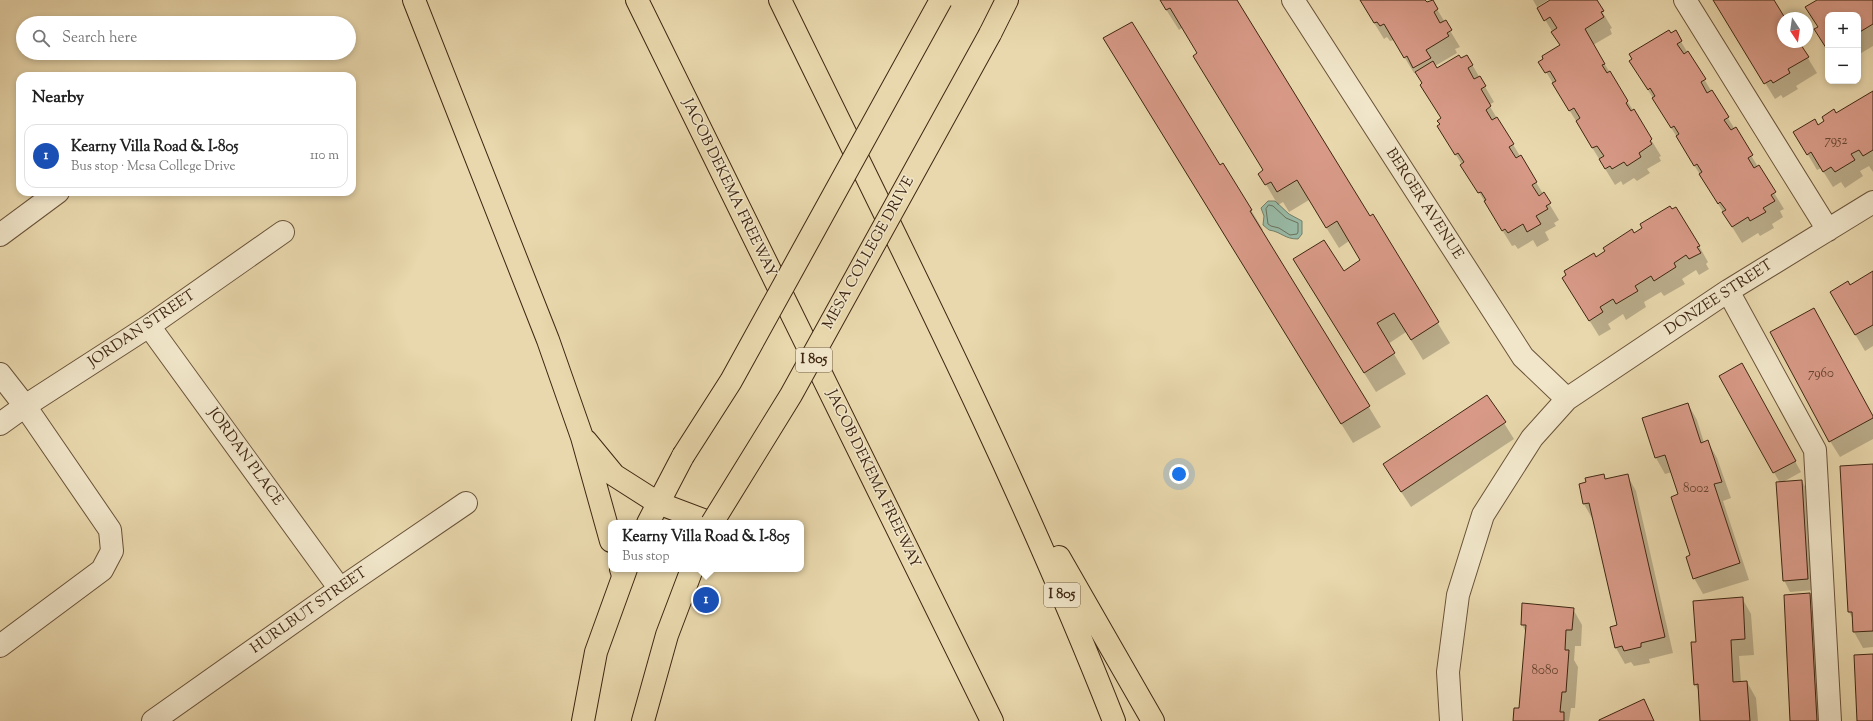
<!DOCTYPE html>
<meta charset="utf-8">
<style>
:root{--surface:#fff;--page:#f2f2f2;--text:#222;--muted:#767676;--line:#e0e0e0;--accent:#db2777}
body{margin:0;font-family:"Sorts Mill Goudy",serif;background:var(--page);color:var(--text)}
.controls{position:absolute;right:12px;top:12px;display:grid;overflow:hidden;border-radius:8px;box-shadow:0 2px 6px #0003}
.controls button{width:36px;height:36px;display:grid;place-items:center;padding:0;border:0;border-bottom:1px solid var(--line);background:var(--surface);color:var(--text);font:20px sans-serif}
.compass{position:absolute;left:1777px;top:12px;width:36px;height:36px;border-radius:50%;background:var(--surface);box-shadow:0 2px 6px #0003;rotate:167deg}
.you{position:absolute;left:1179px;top:474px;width:14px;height:14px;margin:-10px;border:3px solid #fff;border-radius:50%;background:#1a73e8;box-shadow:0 0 0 6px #1a73e833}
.badge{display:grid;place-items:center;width:26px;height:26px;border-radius:50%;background:var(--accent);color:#fff;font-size:13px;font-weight:700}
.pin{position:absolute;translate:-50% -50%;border:2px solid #fff;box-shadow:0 1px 4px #0006}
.popup{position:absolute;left:608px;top:520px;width:196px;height:52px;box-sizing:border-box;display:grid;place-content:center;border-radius:8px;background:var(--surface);filter:drop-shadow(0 1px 3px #0005);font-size:13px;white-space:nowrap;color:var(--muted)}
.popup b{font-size:15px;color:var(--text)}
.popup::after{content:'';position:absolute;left:50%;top:100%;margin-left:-8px;border:8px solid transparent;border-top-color:var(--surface)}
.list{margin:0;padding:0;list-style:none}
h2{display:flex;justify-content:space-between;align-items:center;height:52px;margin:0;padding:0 16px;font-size:17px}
h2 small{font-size:13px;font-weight:400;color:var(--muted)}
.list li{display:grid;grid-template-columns:26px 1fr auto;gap:12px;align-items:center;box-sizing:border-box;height:64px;margin:0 8px 8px;padding:0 8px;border:1px solid var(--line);border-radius:12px}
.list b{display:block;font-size:15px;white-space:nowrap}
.list p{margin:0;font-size:13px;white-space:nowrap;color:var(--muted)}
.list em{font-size:13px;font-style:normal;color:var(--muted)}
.icon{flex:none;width:22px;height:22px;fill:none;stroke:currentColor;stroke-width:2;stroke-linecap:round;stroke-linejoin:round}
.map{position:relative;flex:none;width:1873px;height:721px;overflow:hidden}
.search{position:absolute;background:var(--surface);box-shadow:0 2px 6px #0003;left:16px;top:16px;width:340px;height:44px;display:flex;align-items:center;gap:10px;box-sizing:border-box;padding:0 14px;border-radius:22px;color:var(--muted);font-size:15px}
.panel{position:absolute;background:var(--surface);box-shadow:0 2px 6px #0003;left:16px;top:72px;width:340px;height:124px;border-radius:12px}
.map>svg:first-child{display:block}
.water{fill:#98baa6;stroke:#747f6b}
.shadow{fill:#0003}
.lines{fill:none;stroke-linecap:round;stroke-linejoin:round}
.shore{stroke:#6c705c;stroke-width:1}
.building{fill:#d89a87;stroke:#3f2612}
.minor-casing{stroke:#6a5239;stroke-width:24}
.major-casing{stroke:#3f2612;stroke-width:24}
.highway-casing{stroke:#3f2612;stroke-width:24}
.minor{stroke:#f1e6ca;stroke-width:22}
.major{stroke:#e9d8ad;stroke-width:22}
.highway{stroke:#e9d8ad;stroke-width:22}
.major-bridge-casing{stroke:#3f2612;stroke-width:24;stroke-linecap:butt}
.major-bridge{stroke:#e9d8ad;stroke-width:22}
.labels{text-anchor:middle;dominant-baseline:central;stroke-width:3;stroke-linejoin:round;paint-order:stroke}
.number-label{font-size:13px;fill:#65432f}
.shield{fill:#f1e6ca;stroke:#746049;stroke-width:1}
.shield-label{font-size:14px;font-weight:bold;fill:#3f2612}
.street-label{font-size:15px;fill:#3f2612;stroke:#f1e6ca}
</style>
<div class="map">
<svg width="1873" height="721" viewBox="0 0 1873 721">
<rect width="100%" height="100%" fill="#e9d8ad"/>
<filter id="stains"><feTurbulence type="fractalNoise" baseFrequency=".005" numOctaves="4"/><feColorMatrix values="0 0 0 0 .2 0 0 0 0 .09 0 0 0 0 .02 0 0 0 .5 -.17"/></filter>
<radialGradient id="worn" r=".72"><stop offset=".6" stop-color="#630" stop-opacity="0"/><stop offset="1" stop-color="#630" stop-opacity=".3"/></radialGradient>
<path class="water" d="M1268,201H1275L1289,214L1302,221V234L1298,239C1284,239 1282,232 1269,230L1263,225L1264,216L1261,208Z"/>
<path class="shadow" d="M1160,0H1236L1370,217L1372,216L1450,343L1423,360L1406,332L1388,344L1406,374L1376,392L1306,280L1344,272L1361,261L1349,241L1339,248L1309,200L1289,212L1283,202L1278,205L1260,174L1264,171L1198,53L1182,28L1179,30Z
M1360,0H1424L1427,4L1432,1L1460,47L1455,49L1457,53L1435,66L1437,69L1467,56L1494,102L1489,105L1559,220L1554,223L1556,226L1545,232L1549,240L1537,247L1533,240L1518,249L1515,245L1512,246L1448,142L1441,125L1442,119L1417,72L1414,73L1394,40L1390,41L1387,37L1384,39Z
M1533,0H1548L1537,7Z
M1552,0H1595L1612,28L1610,29L1612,34L1593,45L1661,156L1659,157L1661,161L1647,169L1650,173L1637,181L1634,178L1623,185L1621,181L1615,185L1540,62L1561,46L1538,8Z
M1714,0H1772L1783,18V42H1798L1817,73L1796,86L1798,89L1783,98L1781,95L1775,99Z
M1819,0H1873V46L1858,55V15H1828V51L1818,28Z
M1675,32L1784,209L1780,211L1783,217L1772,224L1774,228L1760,236L1758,233L1742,243L1640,77L1671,35Z
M1116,59L1220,166L1251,210L1263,230L1261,231L1381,427L1353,443Z
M1873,92V172L1869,166L1860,171L1863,176L1845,188L1841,182L1833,187L1821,168L1817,170L1804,148L1818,126Z
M1634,234L1699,246L1708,262L1706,264L1709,269L1699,275L1696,270L1682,279L1685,284L1664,296L1661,292L1644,302L1646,307L1626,320L1623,314L1608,324L1611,329L1599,336L1573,294L1596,258Z
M1873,272V346L1865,351L1831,293L1849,286Z
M1720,376H1748L1801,472L1783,482L1802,481L1808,492L1814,590L1790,592L1784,580L1780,483Z
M1487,396L1514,439L1411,507L1394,481Z
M1688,404L1697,420L1704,443L1708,442L1717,458L1731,498L1723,501L1749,580L1703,594L1694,578L1691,556L1679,495L1672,472L1665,474L1656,458Z
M1873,417V439L1840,457L1830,441Z
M1873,465V647L1863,648L1854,632L1853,619L1849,612Z
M1603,475L1606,480L1627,475L1636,491L1673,653L1649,659L1650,663L1634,666L1631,662L1625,664L1616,648L1618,626L1593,520L1584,504L1587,483Z
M1810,594L1819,610L1825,721H1791Z
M1742,598L1751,614L1754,655L1739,656L1741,682H1747L1756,698L1758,721H1701L1699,692L1695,684L1697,643Z
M1573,609L1582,625L1581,646H1575L1574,660L1578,667L1575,708H1571L1569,721H1514L1520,709L1526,633L1522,624Z"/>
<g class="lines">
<path class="shore" d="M1269,205L1273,206L1286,218L1298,223V232L1297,234L1290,235L1279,228L1271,226L1268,224L1266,209Z"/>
</g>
<path class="building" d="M1160,0H1237L1370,216L1373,214L1439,322L1411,340L1394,313L1377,323L1395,353L1364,373L1293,259L1324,240L1344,271L1360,260L1337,221L1326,228L1297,180L1277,192L1271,182L1265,185L1258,174L1263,170L1193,56L1197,53L1170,8L1166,10Z
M1360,0H1425L1427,2L1433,0L1438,9L1434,12L1440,23L1446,20L1452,30L1447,33L1449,36L1426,50L1431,58L1413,68L1407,56L1404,58L1384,24L1380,26L1377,22L1374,23Z
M1550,0H1597L1604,11L1601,12L1604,17L1585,29L1605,64L1602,65L1607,73L1610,71L1628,101L1626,103L1631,111L1634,109L1652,139L1650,141L1652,144L1639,153L1641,157L1627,166L1624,162L1612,169L1610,166L1605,169L1599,159L1604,156L1597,146L1592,148L1576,121L1580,118L1574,108L1569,111L1552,83L1556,81L1550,71L1545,73L1538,62L1543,59L1542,56L1560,45L1551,32L1557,28L1550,17L1544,21L1537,8Z
M1713,0H1774L1785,18H1783V42H1799L1809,57L1788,69L1790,73L1773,83L1771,80L1764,84Z
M1817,0H1873V24L1858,33V15H1828V51L1814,29L1818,27L1805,7Z
M1132,22L1220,165L1223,163L1252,210L1250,211L1370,406L1341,424L1103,38Z
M1669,30L1671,33L1676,30L1682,41L1677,44L1684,54L1688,51L1706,79L1701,82L1707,93L1712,90L1729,117L1724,120L1731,130L1736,127L1753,155L1748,158L1754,168L1759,165L1776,192L1771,195L1775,201L1763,208L1766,212L1750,221L1748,217L1732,227L1722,212L1726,210L1720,202L1718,204L1699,174L1702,172L1697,164L1694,166L1676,136L1679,134L1674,126L1671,128L1652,98L1655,96L1650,88L1648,90L1629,61L1632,59L1629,54Z
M1459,55L1461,58L1467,55L1473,65L1468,68L1474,79L1480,76L1486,86L1481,89L1491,106L1486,110L1492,120L1497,117L1514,144L1509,147L1516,158L1521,155L1537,182L1532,185L1539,196L1544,192L1551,203L1546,206L1548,209L1536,216L1541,224L1527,232L1523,224L1508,233L1505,229L1502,231L1484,201L1486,200L1481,192L1478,193L1460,165L1464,162L1458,153L1455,155L1437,126L1440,124L1437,121L1441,118L1420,85L1422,83L1415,72L1433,61L1437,68Z
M1873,91V150L1863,156L1859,150L1851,154L1855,160L1835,172L1831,167L1823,172L1811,152L1807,155L1793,132L1815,119L1818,125L1824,121L1822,117L1834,109L1836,113Z
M1670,206L1672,209L1676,207L1700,246L1697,247L1701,253L1689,259L1686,255L1674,263L1676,267L1654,281L1651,276L1635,286L1638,291L1616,304L1613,299L1600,307L1603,312L1589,321L1562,278L1566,275L1564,271L1594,253L1596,257L1605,251L1603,248L1632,229L1634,233L1642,228L1640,224Z
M1873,271V325L1855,335L1830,292L1848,281L1850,285Z
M1814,308L1873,416V418L1829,442L1770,332Z
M1742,363L1796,461L1773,473L1719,376Z
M1487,395L1506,422L1401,492L1383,464Z
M1688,403L1701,443L1708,440L1722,482L1714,484L1740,563L1693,579L1686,557L1690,555L1671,497L1678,494L1665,455L1655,458L1642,418Z
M1873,464V631L1853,632L1852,612H1848L1840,466Z
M1604,474L1605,479L1628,474L1665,637L1641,643V647L1624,651L1622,646L1615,648L1610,627L1617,625L1589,503L1583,504L1579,484L1586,482L1585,478Z
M1802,480L1808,579L1783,581L1776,482Z
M1810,593L1817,721H1790L1784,595Z
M1743,597L1745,639L1731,640L1733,682L1747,681L1750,721H1700L1698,684L1694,685L1691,642H1696L1693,601Z
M1522,603L1574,608L1572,630H1566L1565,650H1569L1566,692H1562L1560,712H1564V721H1513L1514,708H1519L1526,625H1521Z
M1873,654V721H1857L1854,655Z
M1644,699L1654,721H1599V720Z"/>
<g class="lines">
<g class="minor-casing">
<path id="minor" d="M1293,0L1523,357L1567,399
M1685,0L1828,230
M0,235L58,192
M1728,291L1815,450L1830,721
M149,326L340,589
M0,374L25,406L110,530L112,551L102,570L0,646
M0,424L25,406L149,326L283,232
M153,721L340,589L466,503
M1451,721L1448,672L1458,595L1483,515L1532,438L1567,399L1728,291L1873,202"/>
</g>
<g class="major-casing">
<path id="major" d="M990,34L1007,0
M648,523L683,456
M583,721L596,652L626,569
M643,721L667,635L692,569"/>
</g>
<g class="highway-casing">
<path id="highway" d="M414,0L548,340L582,437L611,541
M637,0L992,721
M780,0C896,238 1017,474 1114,721
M586,441L614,475L658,503L711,523
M1059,557L1153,721
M621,569L623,575"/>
</g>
<use href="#minor" class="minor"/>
<use href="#major" class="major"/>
<use href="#highway" class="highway"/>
<g class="major-bridge-casing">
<path id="major-bridge" d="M683,456L731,381L941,0
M712,523L791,395L990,34"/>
</g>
<use href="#major-bridge" class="major-bridge"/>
</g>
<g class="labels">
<g class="number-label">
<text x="1836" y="141">7952</text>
<text x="1821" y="374">7960</text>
<text x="1696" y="489">8002</text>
<text x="1545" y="671">8080</text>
</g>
<g class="shield">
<rect x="796" y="348" width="36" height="24" rx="3"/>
<rect x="1044" y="583" width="36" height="24" rx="3"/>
</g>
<g class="shield-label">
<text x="814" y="360">I 805</text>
<text x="1062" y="595">I 805</text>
</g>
<g class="street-label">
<text transform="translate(729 188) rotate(64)">JACOB DEKEMA FREEWAY</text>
<text transform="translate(1424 204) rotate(57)">BERGER AVENUE</text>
<text transform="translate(869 253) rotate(-61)">MESA COLLEGE DRIVE</text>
<text transform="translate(1719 298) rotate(-33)">DONZEE STREET</text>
<text transform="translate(142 329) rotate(-34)">JORDAN STREET</text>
<text transform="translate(245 457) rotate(54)">JORDAN PLACE</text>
<text transform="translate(873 479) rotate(64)">JACOB DEKEMA FREEWAY</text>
<text transform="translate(309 611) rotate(-35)">HURLBUT STREET</text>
</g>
</g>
<rect width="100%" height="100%" filter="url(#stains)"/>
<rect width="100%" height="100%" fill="url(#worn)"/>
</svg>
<div class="controls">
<button>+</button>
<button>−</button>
</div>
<svg class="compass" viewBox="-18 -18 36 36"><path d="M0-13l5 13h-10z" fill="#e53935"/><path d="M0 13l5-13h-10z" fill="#767676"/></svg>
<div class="you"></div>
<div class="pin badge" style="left:706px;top:600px;background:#1a4fb4">1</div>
<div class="popup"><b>Kearny Villa Road &amp; I-805</b>Bus stop</div>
<div class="search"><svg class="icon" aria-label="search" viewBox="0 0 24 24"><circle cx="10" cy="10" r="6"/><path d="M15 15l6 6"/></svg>Search here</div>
<section class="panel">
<h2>Nearby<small></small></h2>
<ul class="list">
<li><span class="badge" style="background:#1a4fb4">1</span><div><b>Kearny Villa Road &amp; I-805</b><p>Bus stop · Mesa College Drive</p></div><em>110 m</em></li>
</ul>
</section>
</div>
